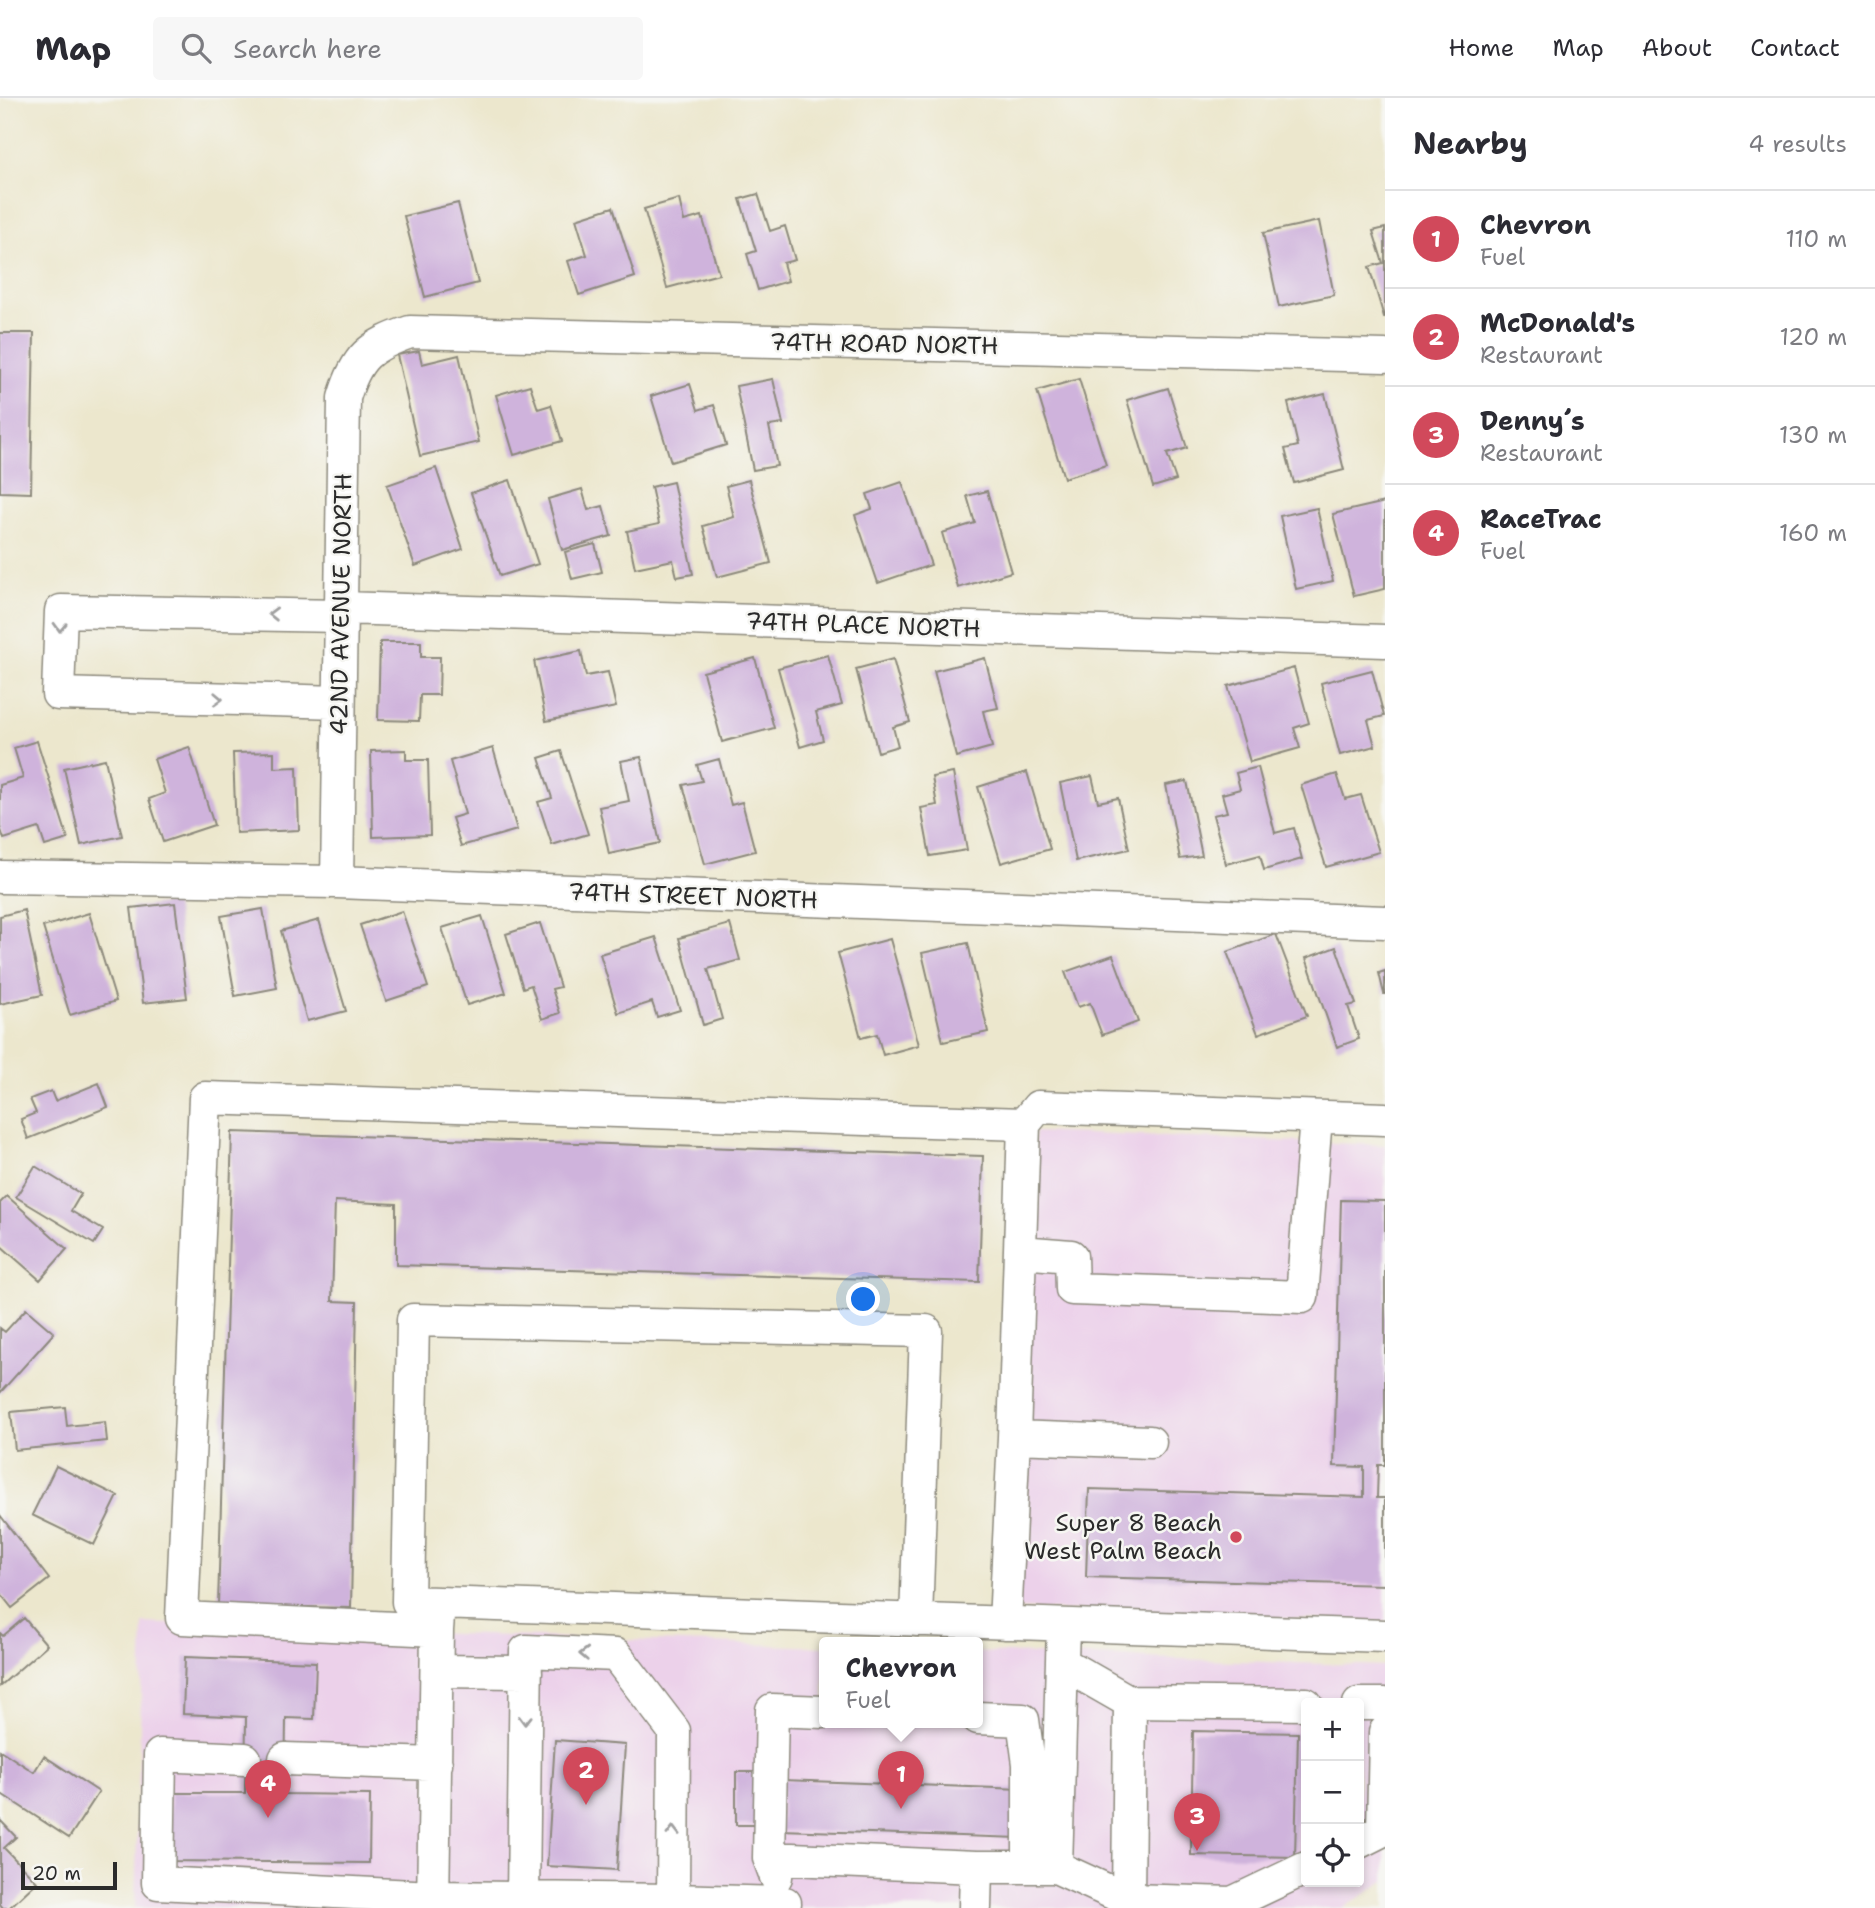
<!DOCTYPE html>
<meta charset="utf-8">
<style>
:root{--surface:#fff;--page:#f7f7f7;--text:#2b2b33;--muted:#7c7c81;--line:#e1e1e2;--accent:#d1495b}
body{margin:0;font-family:"Shantell Sans",sans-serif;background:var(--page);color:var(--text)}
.controls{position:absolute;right:21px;bottom:21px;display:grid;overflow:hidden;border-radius:7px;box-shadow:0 4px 10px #0003}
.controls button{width:63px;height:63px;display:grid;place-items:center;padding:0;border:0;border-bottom:2px solid var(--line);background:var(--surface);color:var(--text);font:35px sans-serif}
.scale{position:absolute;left:21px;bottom:18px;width:96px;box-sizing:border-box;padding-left:7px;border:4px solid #2b2b2b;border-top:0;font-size:19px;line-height:24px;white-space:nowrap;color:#2b2b2b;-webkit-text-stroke:5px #f6f6f2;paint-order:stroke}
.you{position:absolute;left:864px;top:1202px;width:24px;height:24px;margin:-18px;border:5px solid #fff;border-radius:50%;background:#1a73e8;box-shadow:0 0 0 10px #1a73e833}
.badge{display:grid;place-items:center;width:46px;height:46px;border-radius:50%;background:var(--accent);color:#fff;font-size:23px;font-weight:700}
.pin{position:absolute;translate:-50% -58px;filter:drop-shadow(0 2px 4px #0008)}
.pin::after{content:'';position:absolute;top:37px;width:24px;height:21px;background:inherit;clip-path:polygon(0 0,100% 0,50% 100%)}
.popup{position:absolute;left:819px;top:1539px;width:164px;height:91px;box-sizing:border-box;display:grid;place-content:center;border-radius:7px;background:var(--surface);filter:drop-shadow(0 2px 5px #0005);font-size:23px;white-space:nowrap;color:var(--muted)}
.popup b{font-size:26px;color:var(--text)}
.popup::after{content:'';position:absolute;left:50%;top:100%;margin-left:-14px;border:14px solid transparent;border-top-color:var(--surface)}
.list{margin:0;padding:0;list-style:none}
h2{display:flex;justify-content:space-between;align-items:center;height:91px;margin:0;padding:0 28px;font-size:30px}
h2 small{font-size:23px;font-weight:400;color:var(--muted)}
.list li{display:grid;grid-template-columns:46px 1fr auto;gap:21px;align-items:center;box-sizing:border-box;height:98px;padding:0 28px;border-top:2px solid var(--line)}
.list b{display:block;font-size:26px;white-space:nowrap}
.list p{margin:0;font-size:23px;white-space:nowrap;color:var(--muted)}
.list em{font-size:23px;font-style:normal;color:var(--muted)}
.icon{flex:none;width:38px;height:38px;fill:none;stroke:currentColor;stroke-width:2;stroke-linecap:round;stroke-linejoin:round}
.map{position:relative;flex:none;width:1385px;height:1810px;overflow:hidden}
header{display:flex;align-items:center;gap:42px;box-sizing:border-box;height:98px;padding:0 35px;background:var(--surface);border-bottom:2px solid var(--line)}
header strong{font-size:33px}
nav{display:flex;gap:38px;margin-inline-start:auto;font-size:24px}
.search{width:490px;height:63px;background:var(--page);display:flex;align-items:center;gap:18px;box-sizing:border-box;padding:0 24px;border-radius:7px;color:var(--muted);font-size:26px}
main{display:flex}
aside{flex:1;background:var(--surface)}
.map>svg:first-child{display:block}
.built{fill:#ecd1ea;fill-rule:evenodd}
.building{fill:#cfb3dc}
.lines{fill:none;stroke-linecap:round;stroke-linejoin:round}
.minor-casing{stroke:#8c897c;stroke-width:35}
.minor{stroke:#fff;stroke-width:32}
.oneway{stroke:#a0a0a0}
.poi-dot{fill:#d1495b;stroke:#f6f6f2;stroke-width:2.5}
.labels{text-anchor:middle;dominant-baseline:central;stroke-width:5;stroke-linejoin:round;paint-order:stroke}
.street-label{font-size:24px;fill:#2b2b2b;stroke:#f6f6f2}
.poi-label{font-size:24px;fill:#2b2b2b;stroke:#f6f6f2;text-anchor:end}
</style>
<header>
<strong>Map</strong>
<div class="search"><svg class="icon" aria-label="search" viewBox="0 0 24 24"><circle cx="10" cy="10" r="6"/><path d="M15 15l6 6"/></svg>Search here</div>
<nav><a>Home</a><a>Map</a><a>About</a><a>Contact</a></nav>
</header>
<main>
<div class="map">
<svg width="1385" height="1810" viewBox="0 0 1385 1810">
<rect width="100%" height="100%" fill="#f6f6f2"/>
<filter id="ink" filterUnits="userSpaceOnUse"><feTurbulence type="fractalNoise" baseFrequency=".0143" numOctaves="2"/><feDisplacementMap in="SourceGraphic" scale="14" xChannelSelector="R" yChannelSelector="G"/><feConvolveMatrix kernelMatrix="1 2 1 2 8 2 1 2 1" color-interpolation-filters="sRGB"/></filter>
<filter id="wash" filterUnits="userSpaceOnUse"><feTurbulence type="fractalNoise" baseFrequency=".00686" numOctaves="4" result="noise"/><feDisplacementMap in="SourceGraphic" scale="28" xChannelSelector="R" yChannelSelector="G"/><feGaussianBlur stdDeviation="1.57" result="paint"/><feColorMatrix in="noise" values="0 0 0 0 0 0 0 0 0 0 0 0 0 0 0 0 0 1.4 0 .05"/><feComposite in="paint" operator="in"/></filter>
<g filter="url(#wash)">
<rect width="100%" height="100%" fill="#ece7cd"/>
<path class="built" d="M1035,1034L1385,1047V1524L1015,1511Z
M143,1525L824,1549V1625H978V1554L1385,1568V1783L1343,1810H135ZM1306,1605H1359V1784H1306Z"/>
<g id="blocks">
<path class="building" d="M758,96L770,133L785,128L795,162L783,165L788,183L758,192L747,156L756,153L740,101Z
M679,101L684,123L702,118L719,176L667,190L644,111Z
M458,105L478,185L425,199L404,118Z
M613,109L635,179L579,197L568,163L587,157L576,121Z
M1319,123L1334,197L1279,209L1263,135Z
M1385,130V219H1384L1369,169L1383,165L1373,133Z
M0,235H34L31,395L0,394Z
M419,253L422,266L459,257L479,344L420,358L397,257Z
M773,281L783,326L769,328L777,368L753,372L736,288Z
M1079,281L1106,367L1064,380L1037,293Z
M690,286L698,312L714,307L726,347L671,364L651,298Z
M530,287L538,311L551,307L562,343L514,357L496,297Z
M1168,290L1187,350L1167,356L1176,382L1153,389L1127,302Z
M1325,296L1344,372L1294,385L1285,351L1298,348L1288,305Z
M436,370L463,451L415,468L387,387Z
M510,382L538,466L500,478L471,395Z
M749,382L771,465L717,479L703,428L734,419L726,388Z
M673,384L693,476L677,479L673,462L635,470L627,433L659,426L651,389Z
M902,384L931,467L878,485L855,417L872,411L867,396Z
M582,391L588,412L603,408L611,438L562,452L548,401Z
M987,393L1011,474L958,490L942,435L975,425L967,398Z
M1385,404V491L1354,498L1333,416Z
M1317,410L1333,483L1296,491L1280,418Z
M595,446L602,474L572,481L565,454Z
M380,544H421V559H440L439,597H420L419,623L378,622Z
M581,553L586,578L608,574L616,609L546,623L534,563Z
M828,557L842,607L816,614L823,642L800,649L778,570Z
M755,560L774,630L722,644L703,574Z
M985,560L998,610L983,613L992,649L956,659L934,573Z
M893,561L910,624L893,629L898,648L878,654L856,571Z
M1294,570L1309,625L1294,630L1300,650L1250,664L1228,588Z
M1372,572L1384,618L1368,622L1375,648L1340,657L1321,585Z
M37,643L68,741L45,748L39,730L4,741L0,729V687L23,680L14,650Z
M189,649L214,727L163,744L149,701L165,695L154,661Z
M493,650L517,732L461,748L452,720L465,716L450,663Z
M406,652V662H428L430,737L373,739L371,653Z
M561,653L588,736L552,747L538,704L552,700L539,660Z
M274,654V670L297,669L299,732L236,735L233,655Z
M641,659L660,745L609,756L599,709L629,703L621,663Z
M105,661L122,738L81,747L64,670Z
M719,661L731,707L742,704L755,753L705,766L683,687L702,683L697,667Z
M1258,669L1275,735L1294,730L1302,761L1264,772L1260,757L1226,766L1213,717L1227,714L1222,696L1240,691L1236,675Z
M1027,674L1050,751L1001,765L978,689Z
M953,675L967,752L930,758L921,710L937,707L932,679Z
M1337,676L1345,701L1361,697L1379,754L1326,769L1301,687Z
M1092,678L1098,704L1118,700L1129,751L1076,763L1060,685Z
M1187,683L1202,758L1180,761L1166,687Z
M175,805L187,900L143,905L131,810Z
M263,811L277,890L235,898L221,818Z
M24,812L42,897L0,906V818Z
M402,813L428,889L386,903L360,827Z
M89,815L116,903L70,917L43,829Z
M482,818L506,895L467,907L442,830Z
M319,822L346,913L307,923L281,833Z
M540,825L560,889L552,891L560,915L542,921L531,887L523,890L506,836Z
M730,826L740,862L708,871L722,921L703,927L679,840Z
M1276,836L1307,918L1258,936L1227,854Z
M656,839L680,912L657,919L652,904L618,915L600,856Z
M890,841L919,947L883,957L877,936L861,940L838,855Z
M968,845L988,934L943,944L922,855Z
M1336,849L1356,906L1348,908L1359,941L1337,949L1306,860Z
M1113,857L1138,924L1102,937L1090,905L1078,909L1065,874Z
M1385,873V896H1384L1379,875Z
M99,985L108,1009L28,1041L21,1021L36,1015L30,1001L51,993L55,1003Z
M232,1034L983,1058L979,1184L396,1167V1106L335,1103L332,1203L357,1204L351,1510L218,1507Z
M35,1068L81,1096L71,1113L103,1132L94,1146L16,1099Z
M7,1098L67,1151L40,1182L0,1147V1105Z
M1341,1102L1385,1103V1367H1378L1377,1400H1385V1487L1086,1479L1089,1391L1364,1399V1369L1334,1368Z
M26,1211L54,1235L0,1295V1230L5,1234Z
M65,1309L67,1328L105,1324L107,1343L15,1352L11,1314Z
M56,1368L118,1398L94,1447L32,1417Z
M0,1417L49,1481L12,1510L0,1495Z
M24,1520L47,1547L0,1588V1535L3,1538Z
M185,1559L316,1564L314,1621L286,1620L285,1696L370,1697L369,1765L170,1763L171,1695H245L246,1619L183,1616Z
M1193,1633L1298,1635L1295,1759L1191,1757Z
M555,1642L625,1647L617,1772L547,1768Z
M0,1652L34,1674L44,1658L99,1694L69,1740L0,1695Z
M736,1674H762V1727H736Z
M783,1682L1022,1691L1020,1740L781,1732Z
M0,1722L16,1739L4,1750L37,1784L9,1810H3L0,1806Z"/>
</g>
</g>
<g filter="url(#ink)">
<use href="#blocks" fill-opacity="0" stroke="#8c897c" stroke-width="2"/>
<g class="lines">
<g class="minor-casing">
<path id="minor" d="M341,510L1385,543
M339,604L58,596L61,513L341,518
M0,779L337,784L1385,824
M337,784L344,300C356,259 369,248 410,234L1385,258
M1020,1154L1071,1158L1072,1191L1302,1199L1316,1019
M1014,1339L1024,1026L1038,1009L1385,1021
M439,1505L408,1504L413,1222L926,1233L916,1522
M1005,1525L1014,1339L1150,1344
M437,1532L182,1520L205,1000L1024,1026
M1062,1565L1130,1604
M437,1573L526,1574
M1359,1606H1385
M978,1620L1023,1622L1029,1666V1769
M245,1661L160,1657L158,1785L433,1799L673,1802L785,1805
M285,1661L436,1666
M1359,1744L1383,1732L1385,1634
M769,1760L976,1769H1056L1063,1528
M1056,1769L1128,1802L1232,1805L1306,1770
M776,1779L769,1760L772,1612L824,1614
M523,1800L526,1553L616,1557L674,1633L673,1802
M1128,1802L1130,1604L1306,1606
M433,1810L437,1532L439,1505L1385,1538
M975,1810L976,1769"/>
</g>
<use href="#minor" class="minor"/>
</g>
<defs><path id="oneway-chevron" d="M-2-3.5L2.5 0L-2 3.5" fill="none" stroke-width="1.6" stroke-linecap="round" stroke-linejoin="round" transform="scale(1.75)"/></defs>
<g class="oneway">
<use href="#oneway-chevron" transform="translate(273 516) rotate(-179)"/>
<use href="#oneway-chevron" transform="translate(60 529) rotate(92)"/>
<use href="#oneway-chevron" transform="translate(218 601) rotate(2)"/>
<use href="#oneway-chevron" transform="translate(584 1556) rotate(-178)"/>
<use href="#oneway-chevron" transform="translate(525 1622) rotate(91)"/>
<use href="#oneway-chevron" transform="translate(673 1733) rotate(-90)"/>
</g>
</g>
<circle class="poi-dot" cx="1236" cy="1439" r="7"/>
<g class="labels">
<g class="street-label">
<text transform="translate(884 246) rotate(1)">74TH ROAD NORTH</text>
<text transform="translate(341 506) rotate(-89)">42ND AVENUE NORTH</text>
<text transform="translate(863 527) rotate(2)">74TH PLACE NORTH</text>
<text transform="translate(693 798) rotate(2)">74TH STREET NORTH</text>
</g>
<g class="poi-label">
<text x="1222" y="1425">Super 8 Beach<tspan x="1222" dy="28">West Palm Beach</tspan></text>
</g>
</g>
</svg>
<div class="controls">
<button>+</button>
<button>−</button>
<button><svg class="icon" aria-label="locate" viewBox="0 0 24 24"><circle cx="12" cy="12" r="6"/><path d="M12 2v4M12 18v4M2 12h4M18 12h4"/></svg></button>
</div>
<div class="scale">20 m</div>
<div class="you"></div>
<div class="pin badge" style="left:901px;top:1711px">1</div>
<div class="popup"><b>Chevron</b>Fuel</div>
<div class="pin badge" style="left:586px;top:1707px">2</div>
<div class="pin badge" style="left:1197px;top:1753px">3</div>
<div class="pin badge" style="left:268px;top:1720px">4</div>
</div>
<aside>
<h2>Nearby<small>4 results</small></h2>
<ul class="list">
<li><span class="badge">1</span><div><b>Chevron</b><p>Fuel</p></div><em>110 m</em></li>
<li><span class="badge">2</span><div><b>McDonald's</b><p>Restaurant</p></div><em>120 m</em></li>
<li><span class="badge">3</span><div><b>Denny´s</b><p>Restaurant</p></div><em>130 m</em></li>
<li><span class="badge">4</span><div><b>RaceTrac</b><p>Fuel</p></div><em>160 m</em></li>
</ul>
</aside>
</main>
